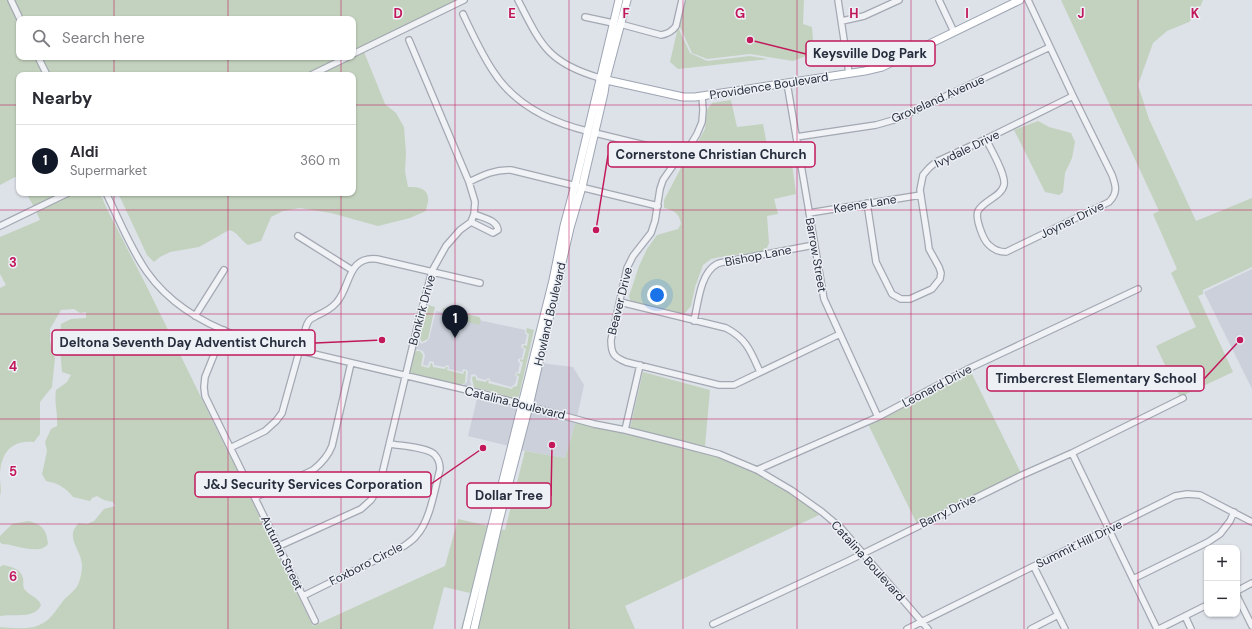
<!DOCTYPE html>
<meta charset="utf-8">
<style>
:root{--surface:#fff;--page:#f2f2f3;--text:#2b2b33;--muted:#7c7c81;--line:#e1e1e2;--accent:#111827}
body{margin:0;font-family:"DM Sans",sans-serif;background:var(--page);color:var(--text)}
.controls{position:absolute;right:12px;bottom:12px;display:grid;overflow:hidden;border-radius:8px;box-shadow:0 1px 3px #0004}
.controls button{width:36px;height:36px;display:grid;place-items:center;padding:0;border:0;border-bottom:1px solid var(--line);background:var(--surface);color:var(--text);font:20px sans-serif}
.you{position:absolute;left:657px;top:295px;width:14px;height:14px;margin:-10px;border:3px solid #fff;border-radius:50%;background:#1a73e8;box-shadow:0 0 0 6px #1a73e833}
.badge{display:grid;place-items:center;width:26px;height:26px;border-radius:50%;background:var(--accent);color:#fff;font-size:13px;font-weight:700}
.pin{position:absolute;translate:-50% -33px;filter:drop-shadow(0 1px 2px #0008)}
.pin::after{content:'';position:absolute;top:21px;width:14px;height:12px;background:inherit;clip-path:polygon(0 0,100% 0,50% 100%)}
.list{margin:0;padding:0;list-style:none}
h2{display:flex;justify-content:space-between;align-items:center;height:52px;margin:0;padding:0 16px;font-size:17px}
h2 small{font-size:13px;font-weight:400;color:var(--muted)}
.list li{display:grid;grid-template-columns:26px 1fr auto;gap:12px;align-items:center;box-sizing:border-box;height:72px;padding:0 16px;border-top:1px solid var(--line)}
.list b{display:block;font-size:15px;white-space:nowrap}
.list p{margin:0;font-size:13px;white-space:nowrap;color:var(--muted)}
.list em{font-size:13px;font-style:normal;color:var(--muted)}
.icon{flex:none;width:22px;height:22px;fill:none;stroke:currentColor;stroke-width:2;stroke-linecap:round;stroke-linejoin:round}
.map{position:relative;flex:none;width:1252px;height:629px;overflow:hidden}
.search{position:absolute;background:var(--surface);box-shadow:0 1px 3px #0004;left:16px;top:16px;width:340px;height:44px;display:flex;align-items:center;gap:10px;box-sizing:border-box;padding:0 14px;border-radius:8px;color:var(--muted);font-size:15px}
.panel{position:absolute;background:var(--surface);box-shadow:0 1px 3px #0004;left:16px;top:72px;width:340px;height:124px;border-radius:8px}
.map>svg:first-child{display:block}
.built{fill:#cbd0da}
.green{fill:#c3d2be}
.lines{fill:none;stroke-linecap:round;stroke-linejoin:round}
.minor-casing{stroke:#a3a8b2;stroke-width:8}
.major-casing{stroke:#9da5b3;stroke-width:9}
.minor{stroke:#f0f2f6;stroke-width:5.5}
.major{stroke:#fff;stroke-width:7}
.grid{fill:none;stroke:#c2185b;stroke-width:1;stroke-opacity:0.55}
.labels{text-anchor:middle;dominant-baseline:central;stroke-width:3;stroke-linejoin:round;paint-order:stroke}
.street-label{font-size:12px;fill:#272e3e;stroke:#edf0f5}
.grid-label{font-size:13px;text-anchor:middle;font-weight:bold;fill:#c2185b;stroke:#edf0f5;stroke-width:3;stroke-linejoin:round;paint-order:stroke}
.leader{fill:none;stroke:#c2185b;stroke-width:1.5}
.callout-dot{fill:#c2185b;stroke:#edf0f5;stroke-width:1.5}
.callout{fill:#edf0f5;stroke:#c2185b;stroke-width:1.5}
.callout-label{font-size:13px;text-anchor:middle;font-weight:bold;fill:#272e3e}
</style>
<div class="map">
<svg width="1252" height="629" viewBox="0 0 1252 629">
<rect width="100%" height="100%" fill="#dde1e8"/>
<path class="built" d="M1252,269V389L1204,292Z
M436,311L525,330V333L527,335L525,344H522L521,347L524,349L522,358L518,359V362L520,363L518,372H516L515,375L517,377L515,384L511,387L490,381V379L488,378L485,380L478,378L476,375L473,374L471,375L470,381L472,388L502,397L461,387L467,382L468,372L467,370L463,369L462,372L449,369V366L447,365L444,367L434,365V362L431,361L429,362L428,366L423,365L425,355L423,351L418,349L413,352L417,337L421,344L426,342L429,339Z
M541,363L573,367L584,385L577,417L532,405Z
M478,395L519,406L509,446L468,436Z
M531,409L576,421L565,458L520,450Z"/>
<path class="green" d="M0,0H8L19,22V57H36L45,75H19V179L17,176L0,185Z
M13,0H460L353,52V19H22Z
M469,0L364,52L385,104L396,113L404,127L406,154L405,171L408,187C416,187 427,187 428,198C429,202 426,208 426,211L410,218L378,226L331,213L300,208L283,211L271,217L261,241L248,245C240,240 238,232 229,230L199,247L170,252L160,257L154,262L147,255L118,193H353V75H316Z
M685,0H804L803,24L812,27L814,53L793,61L750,54L707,59L692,53L679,25Z
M1061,0H1203L1198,12L1189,22L1167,31L1153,43L1138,85L1149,119L1196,221L1252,198V267L1203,290V294L1198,296L1233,372L1180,397L1156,346L1196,327L1171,273L1177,269L1153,214L1159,211Z
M678,27L690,53L707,61L750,56L768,59L678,69L670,62Z
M41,57H343L307,75H50Z
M731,100L737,127L763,124L767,145L789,142L796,194L774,199L778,214L767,216L769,243L766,250L751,253L720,257L711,259L703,265L695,287L691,306L685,313L677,314L631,303L629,296L639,266L647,249L657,235L678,229L681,224C679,213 675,211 664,208V200L691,149L699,140L705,129L707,110L712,103Z
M1038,121L1049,127L1071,133L1075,142L1072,158L1065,173L1063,192L1059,195L1045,192L1014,130Z
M26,193H64L34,207Z
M73,193H100L107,209L146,285L313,626L445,566L458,519L489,526L464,629H461L470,593L444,587L433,629H0V627C10,628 24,629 34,627C50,622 53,614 63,601C66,597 72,593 76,588C80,583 82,572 82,565C81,549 64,537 79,523L87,524L94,521L104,509L115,506L113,502L104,500L97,496L92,498L90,501L73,497C66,488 58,483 46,481L42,474L47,451L45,442L51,429L57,426C58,413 54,404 56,390L67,382L71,375L62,372L60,349L61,324L71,319L86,318V312L80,313L74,309L61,310L50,329V341L55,358L53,377L52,387L40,402V434L34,442C10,439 0,455 0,477C0,484 2,490 0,496V288L6,285L0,274V237L40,220L36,211Z
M428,305L435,307L434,311L428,339L422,342L418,334L424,309Z
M443,308L479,317L481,320L479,325L449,317V314L443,312Z
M527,328L534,330L519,396C515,400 509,399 504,397V395L474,387L472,379L473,376L476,377V380L486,382L487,380H489L488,383L512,389L513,387L517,386L519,376L516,375L517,373L520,374L523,362L520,361V359L523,360L526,349L523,347L524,345L527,346L529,334L526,332Z
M416,351H420L423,355L421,366L429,368L431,363H432L433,367L445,369L446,367H448L447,370L463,374L464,371H466L465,383L459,386L411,374C408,368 411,357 416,351Z
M970,370L1021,473L917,524L868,424Z
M643,372L710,390L705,446L729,454L758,467L628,428H630Z
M576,421C607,428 637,435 668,443C684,447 701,451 718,456C751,467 795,490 819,515L625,606L635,629H476L500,529L505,530L525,451L565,458Z
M28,521C42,524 47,530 48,544C39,556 15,544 2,544L0,542V536L12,524Z
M3,565C10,566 21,569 23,578C24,583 22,586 25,590C30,596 38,597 41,605C35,620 12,613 0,616V567Z"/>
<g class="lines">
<g class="minor-casing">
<path id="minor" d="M11,0L20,19
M518,0C541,45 548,63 600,78
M838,0L849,73
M939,0L954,32
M463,14C472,33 481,53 493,71C514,104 550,122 587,131
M585,17L613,23
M842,21L864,16L899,0
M620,24L661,35C667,34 672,32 676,26L682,0
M353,54L464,0
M38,57L47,75
M311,75L348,57
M787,83L824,299L878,417
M702,96L703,110L702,122L697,134L691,144L681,154L663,180L660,189L655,221L651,233L633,256L627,268L611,340C611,354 614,357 626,362L719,385H734L840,334
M595,133L681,154
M796,137L876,125L897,119L1050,47
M986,139C991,150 1006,174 1004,185C1001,197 984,200 978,211C975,218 983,240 989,245C994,250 999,252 1006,252L1109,202C1118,193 1116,186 1112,175L1073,96L1028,0
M469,182C483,175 496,169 511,170L658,206
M106,193C119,219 130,248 147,272C169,303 202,323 238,336L484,394L594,424L625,430L677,443L719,454L757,470L791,490L822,512L841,528L854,543L928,629
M867,203L876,262L892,294L901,299H910L932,289L940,279L941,273L939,267L929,249L928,241L920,190L923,175L929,168L936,162L986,139L1073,96
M809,213L921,195
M471,222L493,233L498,230C497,220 483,218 474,214
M0,226L68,193
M298,236L352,270
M620,302L726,328C747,339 751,352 760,372
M195,316L224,270
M694,321C698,304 700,273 717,264C721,262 726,262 729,261L814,245
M224,330L205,377L204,387L205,396L315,621
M625,430L640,365
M232,447L265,431L276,421L282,413L306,327C307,324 309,320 311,319C312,318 315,317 316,316C323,313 332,308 337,302C351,286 347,256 377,259L480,283
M1072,453L1157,629
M757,470L878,417L970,368L1138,289
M256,497L313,470C322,463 328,456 332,446L351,363
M279,546L361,509L371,500L379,487L415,336L432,271L446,246L460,230L471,222L474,214L475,202L469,182L409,40
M1034,567L1065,629
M1133,579L1208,542L1220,534L1230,521L1234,512
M1237,591L1252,583
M303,596L404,546C408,543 413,540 416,536C430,522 435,488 440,469C440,463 438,458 434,454C425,447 402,446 390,444
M1237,596L1252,626
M1185,616L1191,629
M713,624L848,561L1020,476L1072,453L1183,398
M907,629L1175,496L1187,494L1200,495L1252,522
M1031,629L1058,615
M1159,629L1207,605"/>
</g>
<g class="major-casing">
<path id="major" d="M602,79L683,97H695L865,71L882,67L1020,0
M466,629L553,280L564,226L575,185L619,0
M474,629L499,521L529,406L570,228L582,187L604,93L606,79L627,0"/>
</g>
<use href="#minor" class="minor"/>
<use href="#major" class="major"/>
</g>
<path class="grid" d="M114,0V19M228,0V19M341,0V19M455,0V629M569,0V629M683,0V629M797,0V629M911,0V629M1024,0V629M1138,0V629M114,57V75M228,57V75M341,57V75M0,105H19M353,105H1252M114,193V629M228,193V629M341,193V629M0,210H1252M0,314H1252M0,419H1252M0,524H1252"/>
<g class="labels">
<g class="street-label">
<text transform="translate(769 86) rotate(-9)">Providence Boulevard</text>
<text transform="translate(938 99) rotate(-24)">Groveland Avenue</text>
<text transform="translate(967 149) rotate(-26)">Ivydale Drive</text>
<text transform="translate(865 204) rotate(-9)">Keene Lane</text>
<text transform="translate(1072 220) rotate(-26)">Joyner Drive</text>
<text transform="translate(816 255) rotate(80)">Barrow Street</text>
<text transform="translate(758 256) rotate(-11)">Bishop Lane</text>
<text transform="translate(620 301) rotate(-76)">Beaver Drive</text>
<text transform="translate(422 310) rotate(-75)">Bonkirk Drive</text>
<text transform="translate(550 314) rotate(-77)">Howland Boulevard</text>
<text transform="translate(937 386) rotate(-28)">Leonard Drive</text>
<text transform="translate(515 403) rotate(14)">Catalina Boulevard</text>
<text transform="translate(948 511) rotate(-26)">Barry Drive</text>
<text transform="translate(1079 544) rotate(-26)">Summit Hill Drive</text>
<text transform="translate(282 553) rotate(64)">Autumn Street</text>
<text transform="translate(868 561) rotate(48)">Catalina Boulevard</text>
<text transform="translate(366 564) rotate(-27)">Foxboro Circle</text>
</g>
</g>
<g class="grid-label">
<text x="398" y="18">D</text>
<text x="512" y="18">E</text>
<text x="626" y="18">F</text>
<text x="740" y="18">G</text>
<text x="854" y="18">H</text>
<text x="967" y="18">I</text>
<text x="1081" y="18">J</text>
<text x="1195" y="18">K</text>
<text x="13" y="267">3</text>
<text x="13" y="371">4</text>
<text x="13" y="476">5</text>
<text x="13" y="581">6</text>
</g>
<path class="leader" d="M750 40L806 54M596 230L608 155M382 340L315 343M1240 340L1204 379M483 448L431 484M552 445L551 496"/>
<g class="callout-dot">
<circle cx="750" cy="40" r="4"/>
<circle cx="596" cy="230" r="4"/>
<circle cx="382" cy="340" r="4"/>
<circle cx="1240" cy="340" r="4"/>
<circle cx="483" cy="448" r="4"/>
<circle cx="552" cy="445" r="4"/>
</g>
<g class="callout">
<rect x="806" y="41" width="129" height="25" rx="4"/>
<rect x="608" y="142" width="207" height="25" rx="4"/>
<rect x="52" y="330" width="263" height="25" rx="4"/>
<rect x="987" y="366" width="217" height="25" rx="4"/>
<rect x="195" y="472" width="236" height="25" rx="4"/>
<rect x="467" y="483" width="84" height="25" rx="4"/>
</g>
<g class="callout-label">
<text x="870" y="58">Keysville Dog Park</text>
<text x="711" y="159">Cornerstone Christian Church</text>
<text x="183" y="347">Deltona Seventh Day Adventist Church</text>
<text x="1096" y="383">Timbercrest Elementary School</text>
<text x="313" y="489">J&amp;J Security Services Corporation</text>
<text x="509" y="500">Dollar Tree</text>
</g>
</svg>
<div class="controls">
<button>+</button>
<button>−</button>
</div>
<div class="you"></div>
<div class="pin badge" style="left:455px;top:338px">1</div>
<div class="search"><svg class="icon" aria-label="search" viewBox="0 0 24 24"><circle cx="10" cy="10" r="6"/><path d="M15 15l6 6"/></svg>Search here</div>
<section class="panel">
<h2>Nearby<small></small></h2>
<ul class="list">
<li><span class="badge">1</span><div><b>Aldi</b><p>Supermarket</p></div><em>360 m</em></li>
</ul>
</section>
</div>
